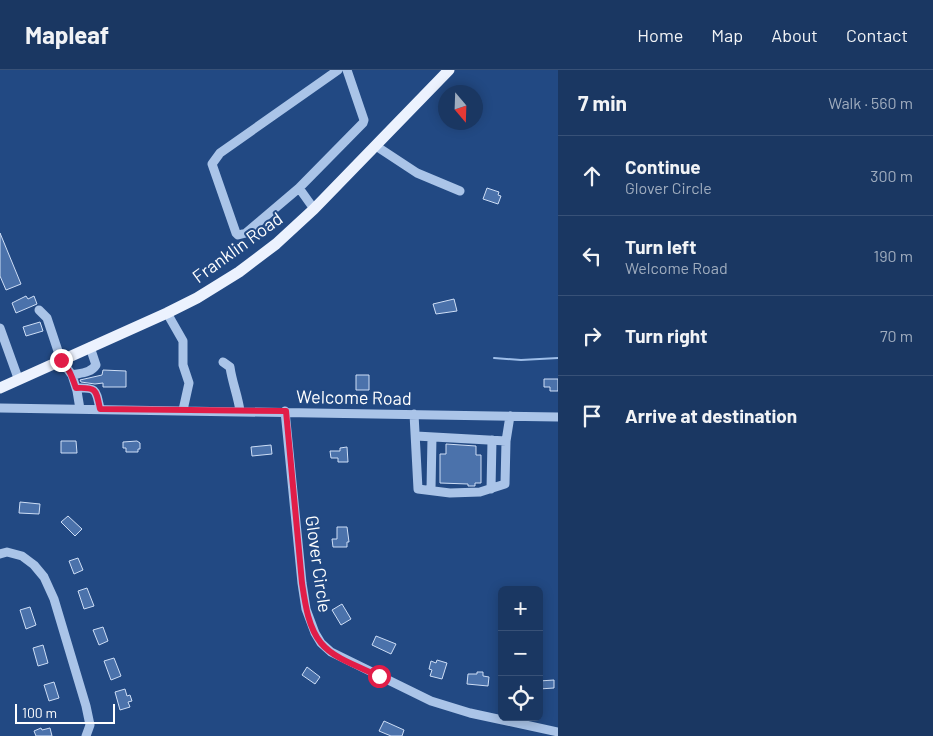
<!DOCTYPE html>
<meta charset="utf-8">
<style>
:root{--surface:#1a3762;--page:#233f68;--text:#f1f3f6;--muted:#9facbe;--line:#385177}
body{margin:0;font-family:Barlow,sans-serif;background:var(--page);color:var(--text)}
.controls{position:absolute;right:15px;bottom:15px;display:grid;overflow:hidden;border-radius:8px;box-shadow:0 2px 12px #0003}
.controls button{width:45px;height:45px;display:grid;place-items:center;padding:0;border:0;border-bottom:1px solid var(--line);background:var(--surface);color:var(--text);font:25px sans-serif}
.compass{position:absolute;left:438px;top:15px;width:45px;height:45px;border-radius:50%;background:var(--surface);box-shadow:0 2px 12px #0003;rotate:161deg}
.scale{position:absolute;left:15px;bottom:12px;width:100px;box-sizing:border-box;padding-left:5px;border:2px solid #fff;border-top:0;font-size:14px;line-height:18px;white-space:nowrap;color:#fff;-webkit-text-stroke:4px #224983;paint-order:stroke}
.stop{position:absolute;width:15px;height:15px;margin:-11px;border:4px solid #e11d48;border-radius:50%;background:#fff}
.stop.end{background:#e11d48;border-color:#fff;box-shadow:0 1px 5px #0008}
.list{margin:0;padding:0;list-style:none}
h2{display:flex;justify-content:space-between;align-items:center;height:65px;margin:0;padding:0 20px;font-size:21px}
h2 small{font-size:16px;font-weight:400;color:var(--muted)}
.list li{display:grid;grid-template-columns:32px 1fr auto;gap:15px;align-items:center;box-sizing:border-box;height:80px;padding:0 20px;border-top:1px solid var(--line)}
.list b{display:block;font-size:19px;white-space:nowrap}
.list p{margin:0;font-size:16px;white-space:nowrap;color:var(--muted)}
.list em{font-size:16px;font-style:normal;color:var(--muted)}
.icon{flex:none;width:28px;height:28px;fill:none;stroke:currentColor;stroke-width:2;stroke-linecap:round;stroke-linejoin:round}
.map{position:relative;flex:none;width:558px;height:666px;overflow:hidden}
header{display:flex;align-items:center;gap:30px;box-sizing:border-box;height:70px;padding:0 25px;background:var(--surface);border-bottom:1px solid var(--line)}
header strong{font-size:24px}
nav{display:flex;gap:28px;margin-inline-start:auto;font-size:18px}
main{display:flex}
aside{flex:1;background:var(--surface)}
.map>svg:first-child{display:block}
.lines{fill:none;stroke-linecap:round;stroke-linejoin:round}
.stream{stroke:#9ebee9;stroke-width:2}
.building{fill:#4b72ab;stroke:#cedef6}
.minor{stroke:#aac4e8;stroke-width:9}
.major{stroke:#ecf2fe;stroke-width:11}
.route{stroke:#e11d48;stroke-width:6}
.labels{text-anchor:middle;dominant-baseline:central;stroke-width:4;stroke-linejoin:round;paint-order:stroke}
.street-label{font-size:18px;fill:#fff;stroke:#224983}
</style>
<header>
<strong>Mapleaf</strong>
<nav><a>Home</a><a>Map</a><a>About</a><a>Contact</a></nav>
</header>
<main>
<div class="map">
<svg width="558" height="666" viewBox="0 0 558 666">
<rect width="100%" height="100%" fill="#224983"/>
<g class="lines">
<path class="stream" d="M494,288L521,290L558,288"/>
</g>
<path class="building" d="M487,118L499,122L498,125L501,126L498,134L483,129Z
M0,163L21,214L6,220L0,206Z
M26,226L28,229L34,226L37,234L16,243L12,233Z
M454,229L457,241L436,244L433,234Z
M40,252L43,261L26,266L23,257Z
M103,300L126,301V317H103V313L95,314L81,312L80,310L102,305Z
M356,305H369V320H356Z
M544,309H558V321H550V317H544Z
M61,371H76L77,383H61Z
M137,371L140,373V379H138V382H126V378H123V372Z
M446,374L476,376V385H481V413H475V416H468V414L440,413V384H446Z
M271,375L272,384L252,386L251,377Z
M347,377L348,392H338V388H331L330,381H340V378Z
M20,432L40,434L39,444L19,443Z
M68,446L82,459L75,466L61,452Z
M337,457H347L349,472H347V477H333L332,469H337Z
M78,488L83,500L74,504L69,491Z
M87,518L94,536L84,539L78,521Z
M342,534L351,549L341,555L332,540Z
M30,537L36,555L26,559L20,540Z
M103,557L108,571L99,575L93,560Z
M376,566L396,574L391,584L372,575Z
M43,575L48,593L38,596L33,578Z
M114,588L121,606L111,610L104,591Z
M437,590L447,593L442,609L430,606L432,600L429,599L431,591L436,593Z
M307,597L320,607L315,614L302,605Z
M477,602H483V606L489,607L488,616L467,614L468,604H477Z
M554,610V618L539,619V611Z
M54,612L59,628L49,631L44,615Z
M125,619L127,626L130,625L132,631L128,632L130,637L120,640L115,622Z
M384,651L404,660L402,666H391L379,661Z
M41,658L42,660L50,658L52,666H36L34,661Z"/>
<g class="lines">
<path class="minor" d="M376,76L417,103L460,121
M299,118L363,53L364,50L347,0
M314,139L299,118L246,163L238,165L236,163L212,94L220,83L338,0
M39,240L47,248L61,290L72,305L77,321L80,339
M167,243L183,271V295L189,313L183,340
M0,258L18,308
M223,292L230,297C232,312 238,326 240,341
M72,305C81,303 91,303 96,295L90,277
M76,318C97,317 96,320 100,339
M0,338L558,347
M285,341L302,513L306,539L315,563L321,573L331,582L431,631L470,643L558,662
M414,344L418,419L450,423L480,422L505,414L506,371L510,346
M416,366L506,371
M431,419L432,367
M491,419L492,370
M0,484L7,482L22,486L34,495L44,507L54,529L86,636L90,655L86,666"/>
<path class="major" d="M0,318L167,243L197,228L239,202L276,174L314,139L449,0"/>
</g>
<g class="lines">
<path class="route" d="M61,290C69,298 72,307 76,318C97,317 96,320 100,339L286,341L302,513C305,533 308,557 321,573C334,589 360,597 379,606"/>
</g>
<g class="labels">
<g class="street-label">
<text transform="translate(237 177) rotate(-36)">Franklin Road</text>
<text transform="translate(354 327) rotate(1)">Welcome Road</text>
<text transform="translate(319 494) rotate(82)">Glover Circle</text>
</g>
</g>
</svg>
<div class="controls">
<button>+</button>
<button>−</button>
<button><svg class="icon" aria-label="locate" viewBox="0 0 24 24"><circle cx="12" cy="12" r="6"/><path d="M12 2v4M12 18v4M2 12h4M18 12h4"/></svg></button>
</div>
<svg class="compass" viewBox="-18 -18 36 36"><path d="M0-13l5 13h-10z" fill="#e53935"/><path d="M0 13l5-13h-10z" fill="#9facbe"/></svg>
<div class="scale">100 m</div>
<div class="stop" style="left:379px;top:606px"></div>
<div class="stop end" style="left:61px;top:290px"></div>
</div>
<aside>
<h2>7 min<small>Walk · 560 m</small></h2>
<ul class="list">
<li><svg class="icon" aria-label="ahead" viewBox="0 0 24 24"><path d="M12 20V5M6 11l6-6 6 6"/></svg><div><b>Continue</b><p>Glover Circle</p></div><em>300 m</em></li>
<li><svg class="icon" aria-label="left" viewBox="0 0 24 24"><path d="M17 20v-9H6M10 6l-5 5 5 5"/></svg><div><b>Turn left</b><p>Welcome Road</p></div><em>190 m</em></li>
<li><svg class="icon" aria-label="right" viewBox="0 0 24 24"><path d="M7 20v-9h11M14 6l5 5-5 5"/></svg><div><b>Turn right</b></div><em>70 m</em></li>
<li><svg class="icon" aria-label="arrive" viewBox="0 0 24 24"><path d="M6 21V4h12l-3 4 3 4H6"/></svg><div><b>Arrive at destination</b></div></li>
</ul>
</aside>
</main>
